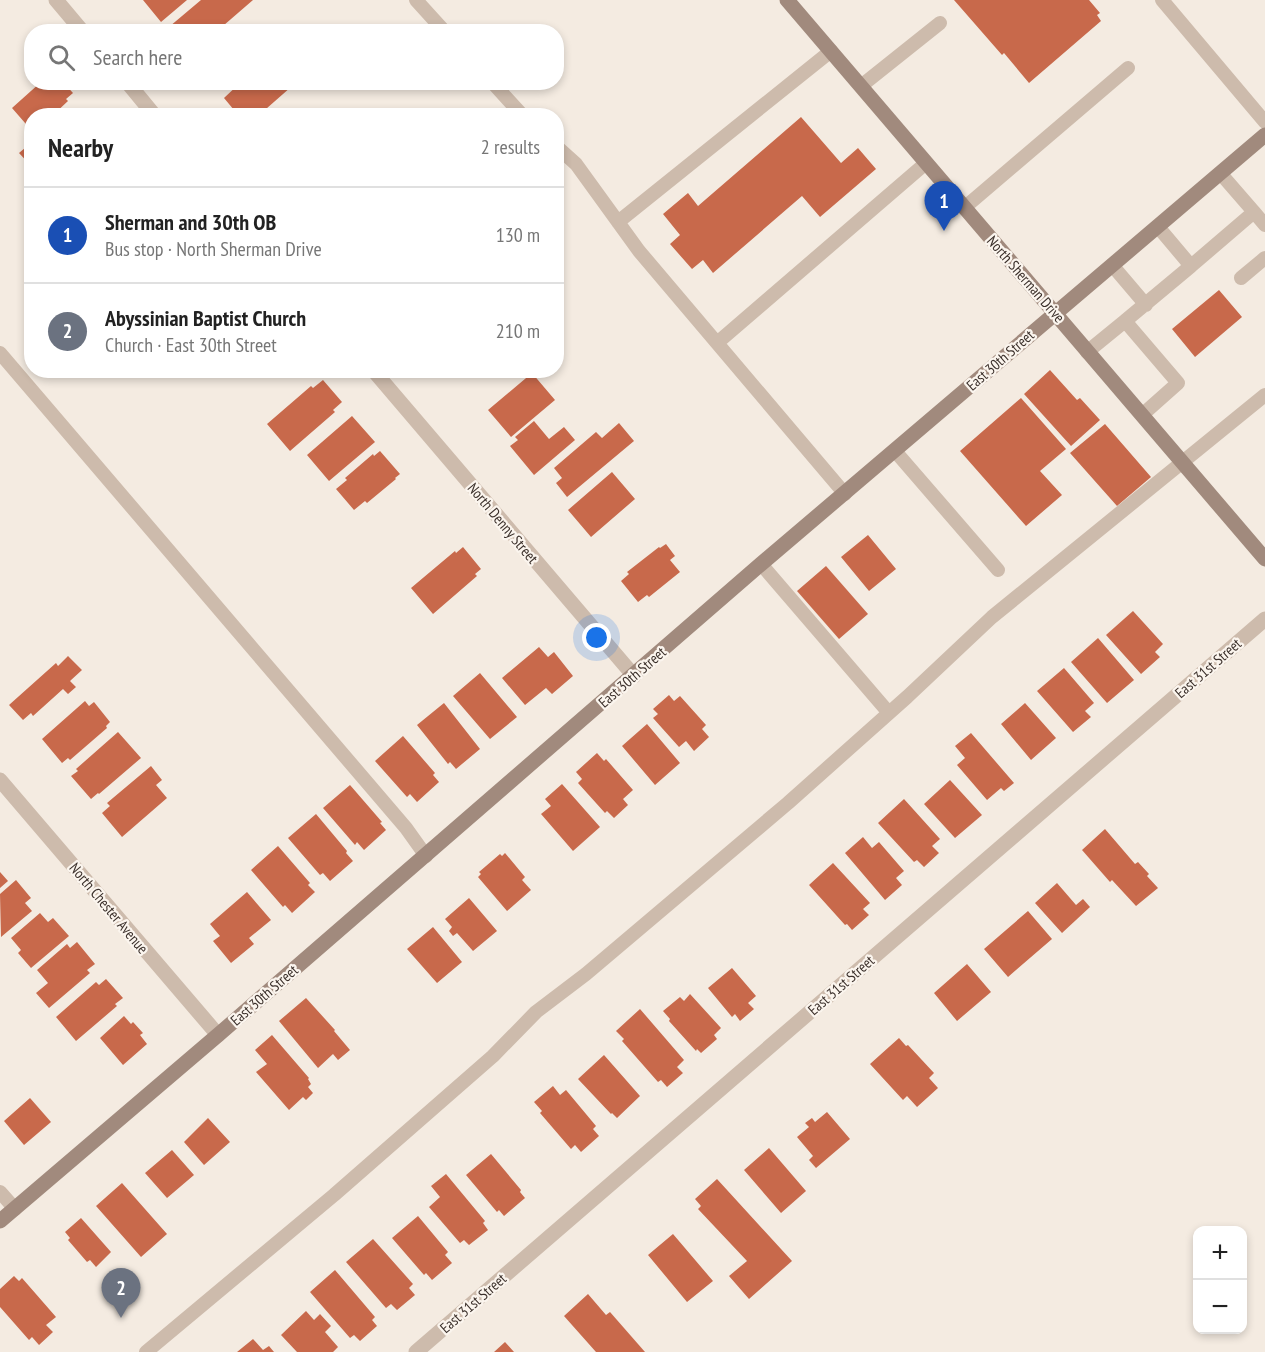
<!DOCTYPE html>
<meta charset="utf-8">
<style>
:root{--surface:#fff;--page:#f6f6f6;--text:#222;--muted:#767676;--line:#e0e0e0;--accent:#7c3aed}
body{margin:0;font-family:"PT Sans Narrow",sans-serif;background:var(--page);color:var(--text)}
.controls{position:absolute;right:18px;bottom:18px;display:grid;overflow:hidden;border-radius:12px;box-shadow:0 3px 9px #0003}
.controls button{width:54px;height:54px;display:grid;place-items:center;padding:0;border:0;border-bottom:2px solid var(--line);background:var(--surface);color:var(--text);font:30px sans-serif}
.you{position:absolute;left:597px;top:638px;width:21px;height:21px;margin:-15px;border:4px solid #fff;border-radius:50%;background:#1a73e8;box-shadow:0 0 0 9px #1a73e833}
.badge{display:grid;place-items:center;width:39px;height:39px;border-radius:50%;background:var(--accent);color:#fff;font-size:20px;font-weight:700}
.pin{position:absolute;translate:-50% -50px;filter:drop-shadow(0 2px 3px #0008)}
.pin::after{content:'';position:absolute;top:32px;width:21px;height:18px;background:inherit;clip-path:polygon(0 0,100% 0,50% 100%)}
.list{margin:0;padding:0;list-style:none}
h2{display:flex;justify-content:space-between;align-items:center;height:78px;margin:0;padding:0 24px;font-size:26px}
h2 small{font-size:20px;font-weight:400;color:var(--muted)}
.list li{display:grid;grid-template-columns:39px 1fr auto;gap:18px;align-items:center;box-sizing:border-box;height:96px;padding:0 24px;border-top:2px solid var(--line)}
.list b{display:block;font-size:22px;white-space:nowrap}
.list p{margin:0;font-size:20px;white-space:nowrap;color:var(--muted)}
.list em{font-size:20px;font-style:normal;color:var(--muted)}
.icon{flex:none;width:33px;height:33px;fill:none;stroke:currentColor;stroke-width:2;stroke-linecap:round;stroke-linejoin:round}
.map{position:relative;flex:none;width:1265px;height:1352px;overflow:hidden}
.search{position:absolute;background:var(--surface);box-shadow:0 3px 9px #0003;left:24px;top:24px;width:540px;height:66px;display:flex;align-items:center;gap:15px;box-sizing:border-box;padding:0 21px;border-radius:24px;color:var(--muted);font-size:22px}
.panel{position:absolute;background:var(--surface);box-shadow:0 3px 9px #0003;left:24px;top:108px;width:540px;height:270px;border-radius:24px}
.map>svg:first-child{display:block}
.building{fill:#c8694b}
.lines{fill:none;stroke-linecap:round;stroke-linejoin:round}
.service{stroke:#cdbbac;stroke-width:14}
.minor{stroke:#cdbbac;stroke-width:15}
.secondary{stroke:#a18a7d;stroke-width:15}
.labels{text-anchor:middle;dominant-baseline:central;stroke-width:4.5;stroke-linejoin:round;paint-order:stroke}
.street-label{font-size:15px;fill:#3b302b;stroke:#fbf5ee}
</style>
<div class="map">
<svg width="1265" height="1352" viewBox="0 0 1265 1352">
<rect width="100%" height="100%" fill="#f4ebe1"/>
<path class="building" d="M143,0H187L161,22Z
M201,0H253L216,32H163Z
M954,0H1089L1100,13L1097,15L1101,21L1029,83L1004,53L1002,55Z
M41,82H63L73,93L66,99L68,101L52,116H32V131L12,108Z
M241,82H287L291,87L258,116H239L224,98Z
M801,117L841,163L858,148L876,169L820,217L802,196L713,273L703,260L692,269L670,244L680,235L663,214L688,193L698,206Z
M32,142V167L19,153Z
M1219,290L1242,317L1195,357L1172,329Z
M1050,370L1077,400L1080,398L1100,420L1071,446L1024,394Z
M532,373L555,400L511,437L488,410Z
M323,380L342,402L333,410L335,412L290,451L267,424L311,386L313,388Z
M1021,398L1066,449L1040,471L1062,495L1026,526L960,451Z
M352,416L375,442L329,481L307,455Z
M534,421L549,439L564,427L575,440L534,475L510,446L518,440L515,437Z
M619,423L634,441L567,497L556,483L562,478L554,468L596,432L602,438Z
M1105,424L1151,477L1117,506L1070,453Z
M380,451L400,474L395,478L396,479L367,503L365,501L354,510L336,489L347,480L345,478L373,454L374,456Z
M612,472L635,499L591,537L568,510Z
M868,535L896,569L869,591L841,557Z
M666,544L675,556L670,560L680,572L649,597L647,595L638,602L621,581L629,574L627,572L659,547L660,548Z
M463,547L481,569L475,574L477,576L433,614L411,588L455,551L456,553Z
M826,566L868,614L839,639L797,591Z
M1133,611L1163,644L1155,652L1160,657L1141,674L1106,635Z
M1098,638L1134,680L1107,703L1071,662Z
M539,647L548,657L554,652L573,676L552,694L546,688L525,705L502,678Z
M68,656L82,670L70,681L76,687L68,694L63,689L33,716L31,713L23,720L9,705L56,663L58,666Z
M1064,668L1094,703L1085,711L1091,717L1073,732L1037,691Z
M480,673L517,717L490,739L453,696Z
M669,695L674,701L680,696L706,725L702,729L709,737L694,751L686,741L679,747L653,718L658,714L653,709Z
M85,701L89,706L94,702L110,722L106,726L107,728L70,760L68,758L62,763L42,739Z
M444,703L480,749L456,769L450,762L448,764L417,725Z
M1025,703L1056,738L1031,760L1001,724Z
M647,724L680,763L655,785L622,746Z
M118,732L141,758L99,794L98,793L91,799L71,776L78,771L76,769Z
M971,733L1014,783L1004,791L1001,788L987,800L957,765L965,758L955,746Z
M403,736L435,773L433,775L439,782L417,802L410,794L407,797L375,761Z
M597,753L604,761L606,759L633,790L623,799L628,805L614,818L607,811L605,813L578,783L582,779L576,772Z
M151,766L162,780L156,785L167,798L122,837L102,813L110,806L107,803Z
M950,780L982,815L955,838L924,804Z
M562,784L600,827L573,851L541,814L551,806L545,799Z
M350,785L382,822L380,823L386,830L364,850L357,842L355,845L323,808Z
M904,799L940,839L932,846L939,853L924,867L917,860L914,862L878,823Z
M316,814L347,851L346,853L353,861L330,881L323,873L320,875L288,838Z
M1105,829L1135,864L1138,862L1149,874L1147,876L1158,888L1136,906L1112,880L1110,882L1082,850Z
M863,837L872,848L879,842L904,871L896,878L902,885L885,900L845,853Z
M278,846L310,883L308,885L315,892L292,913L285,905L283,907L251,870Z
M505,853L525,877L522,880L531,890L507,911L478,877L481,874L479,872L500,854L502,856Z
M833,863L870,903L863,909L869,915L852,930L847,924L845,925L809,885Z
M0,872L8,881L0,888Z
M16,880L31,898L25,903L32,911L1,937L0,894Z
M1057,883L1076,905L1083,899L1090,907L1062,933L1035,903Z
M247,892L271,920L249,938L254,944L231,963L213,941L220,936L210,924Z
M469,898L497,931L473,951L457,933L453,936L449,931L452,927L445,919Z
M1028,911L1052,939L1008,977L984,949Z
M40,913L48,922L53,918L69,936L31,968L18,953L21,950L11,938Z
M433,927L462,962L437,983L407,949Z
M77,942L95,964L87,970L90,973L49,1008L36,993L48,983L37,970L67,944L70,948Z
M967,964L991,992L957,1021L934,993Z
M732,968L756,996L748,1003L754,1009L740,1021L735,1014L732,1017L708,988Z
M106,979L123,998L115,1004L117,1006L76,1041L56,1017L96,982L99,985Z
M690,994L721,1028L714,1035L717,1039L701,1053L697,1049L696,1051L669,1021L670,1019L663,1011L680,997L684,1001Z
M306,998L335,1030L334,1031L350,1050L338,1060L333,1054L318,1068L279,1021Z
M640,1009L684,1060L677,1067L683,1073L667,1087L661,1080L658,1082L622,1041L624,1039L616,1031Z
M124,1016L131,1024L133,1022L143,1033L140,1035L147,1044L123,1065L100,1038Z
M272,1035L309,1078L308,1079L311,1084L308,1087L313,1093L306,1100L303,1097L289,1110L256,1072L267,1064L255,1050Z
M899,1038L906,1046L908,1045L934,1073L929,1078L938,1088L917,1107L907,1096L903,1100L870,1064Z
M604,1055L640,1096L617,1118L612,1113L611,1114L578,1079Z
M553,1086L560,1095L566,1090L596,1126L593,1129L599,1136L581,1152L575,1145L571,1149L540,1113L542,1111L534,1102Z
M30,1098L51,1122L24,1145L4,1121Z
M827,1112L850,1139L816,1168L809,1160L813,1156L797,1137L809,1127L805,1123L812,1118L815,1122Z
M208,1118L230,1142L204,1165L184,1142Z
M769,1148L806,1191L781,1213L744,1170Z
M172,1150L194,1175L167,1198L145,1173Z
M491,1154L521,1190L520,1192L525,1198L504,1216L499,1210L497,1212L466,1175Z
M446,1174L485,1221L483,1223L488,1230L469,1245L464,1240L460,1243L429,1207L440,1197L431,1186Z
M717,1179L792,1261L749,1299L729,1276L747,1261L698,1209L701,1206L695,1199Z
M122,1183L167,1234L141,1257L96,1206Z
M418,1216L448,1252L445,1255L452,1263L432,1280L426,1273L424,1275L392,1238Z
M81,1218L111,1252L96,1267L90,1260L87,1262L68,1240L70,1238L65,1232Z
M673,1234L713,1281L687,1302L648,1255Z
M373,1239L413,1284L409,1288L415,1295L397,1310L391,1304L386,1308L346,1262Z
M335,1270L375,1317L372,1320L377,1326L360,1341L354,1335L350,1338L310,1292Z
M14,1276L19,1281L22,1278L56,1317L46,1325L53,1332L39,1345L32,1337L29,1340L0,1307V1289Z
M588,1294L606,1315L610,1312L645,1352H596L564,1316Z
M306,1311L314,1320L320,1314L331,1326L325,1332L338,1347L333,1352H297L281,1335Z
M253,1339L263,1350L269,1346L274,1352H237Z
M505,1342L514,1352H494Z"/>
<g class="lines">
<path class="service" d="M416,0L445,32
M1162,0L1265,122
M492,82L523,116
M861,86L940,23
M556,146L576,164L639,251L845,494
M964,208L1128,68
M1254,212L1265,225
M618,222L831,51
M1112,265L1146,305
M1191,266L1254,212L1221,174
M1241,278L1265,258
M717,343L926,163
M1087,352L1125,321
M0,353L406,828L426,856
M1142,415L1178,383L1125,321L1191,266L1159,228
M895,451L998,570
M761,564L889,713
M0,1192L15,1209
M146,1352L334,1195L493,1056L536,1012L586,974L788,803L907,697L992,617L1265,395"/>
<path class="minor" d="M56,0L83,32
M127,82L155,116
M373,370L634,676
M0,780L218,1035
M416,1352L1265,619"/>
<path class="secondary" d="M787,0L1265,559
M0,1221L218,1035L761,564L1265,135"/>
</g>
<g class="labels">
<g class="street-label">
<text transform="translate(1026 279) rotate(49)">North Sherman Drive</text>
<text transform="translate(1000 360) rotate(-41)">East 30th Street</text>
<text transform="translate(503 523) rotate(50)">North Denny Street</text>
<text transform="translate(1208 668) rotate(-41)">East 31st Street</text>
<text transform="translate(632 677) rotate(-41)">East 30th Street</text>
<text transform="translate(109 908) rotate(50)">North Chester Avenue</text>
<text transform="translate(841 985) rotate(-41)">East 31st Street</text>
<text transform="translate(264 995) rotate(-41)">East 30th Street</text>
<text transform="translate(473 1303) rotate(-41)">East 31st Street</text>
</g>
</g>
</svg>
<div class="controls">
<button>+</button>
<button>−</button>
</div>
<div class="you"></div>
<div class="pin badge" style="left:944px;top:231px;background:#1a4fb4">1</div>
<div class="pin badge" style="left:121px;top:1318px;background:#6b7280">2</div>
<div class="search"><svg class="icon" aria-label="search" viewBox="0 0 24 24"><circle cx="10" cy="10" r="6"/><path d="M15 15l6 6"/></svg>Search here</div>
<section class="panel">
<h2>Nearby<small>2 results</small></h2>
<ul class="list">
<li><span class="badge" style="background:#1a4fb4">1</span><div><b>Sherman and 30th OB</b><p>Bus stop · North Sherman Drive</p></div><em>130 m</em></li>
<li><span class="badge" style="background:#6b7280">2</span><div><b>Abyssinian Baptist Church</b><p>Church · East 30th Street</p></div><em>210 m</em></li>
</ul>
</section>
</div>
